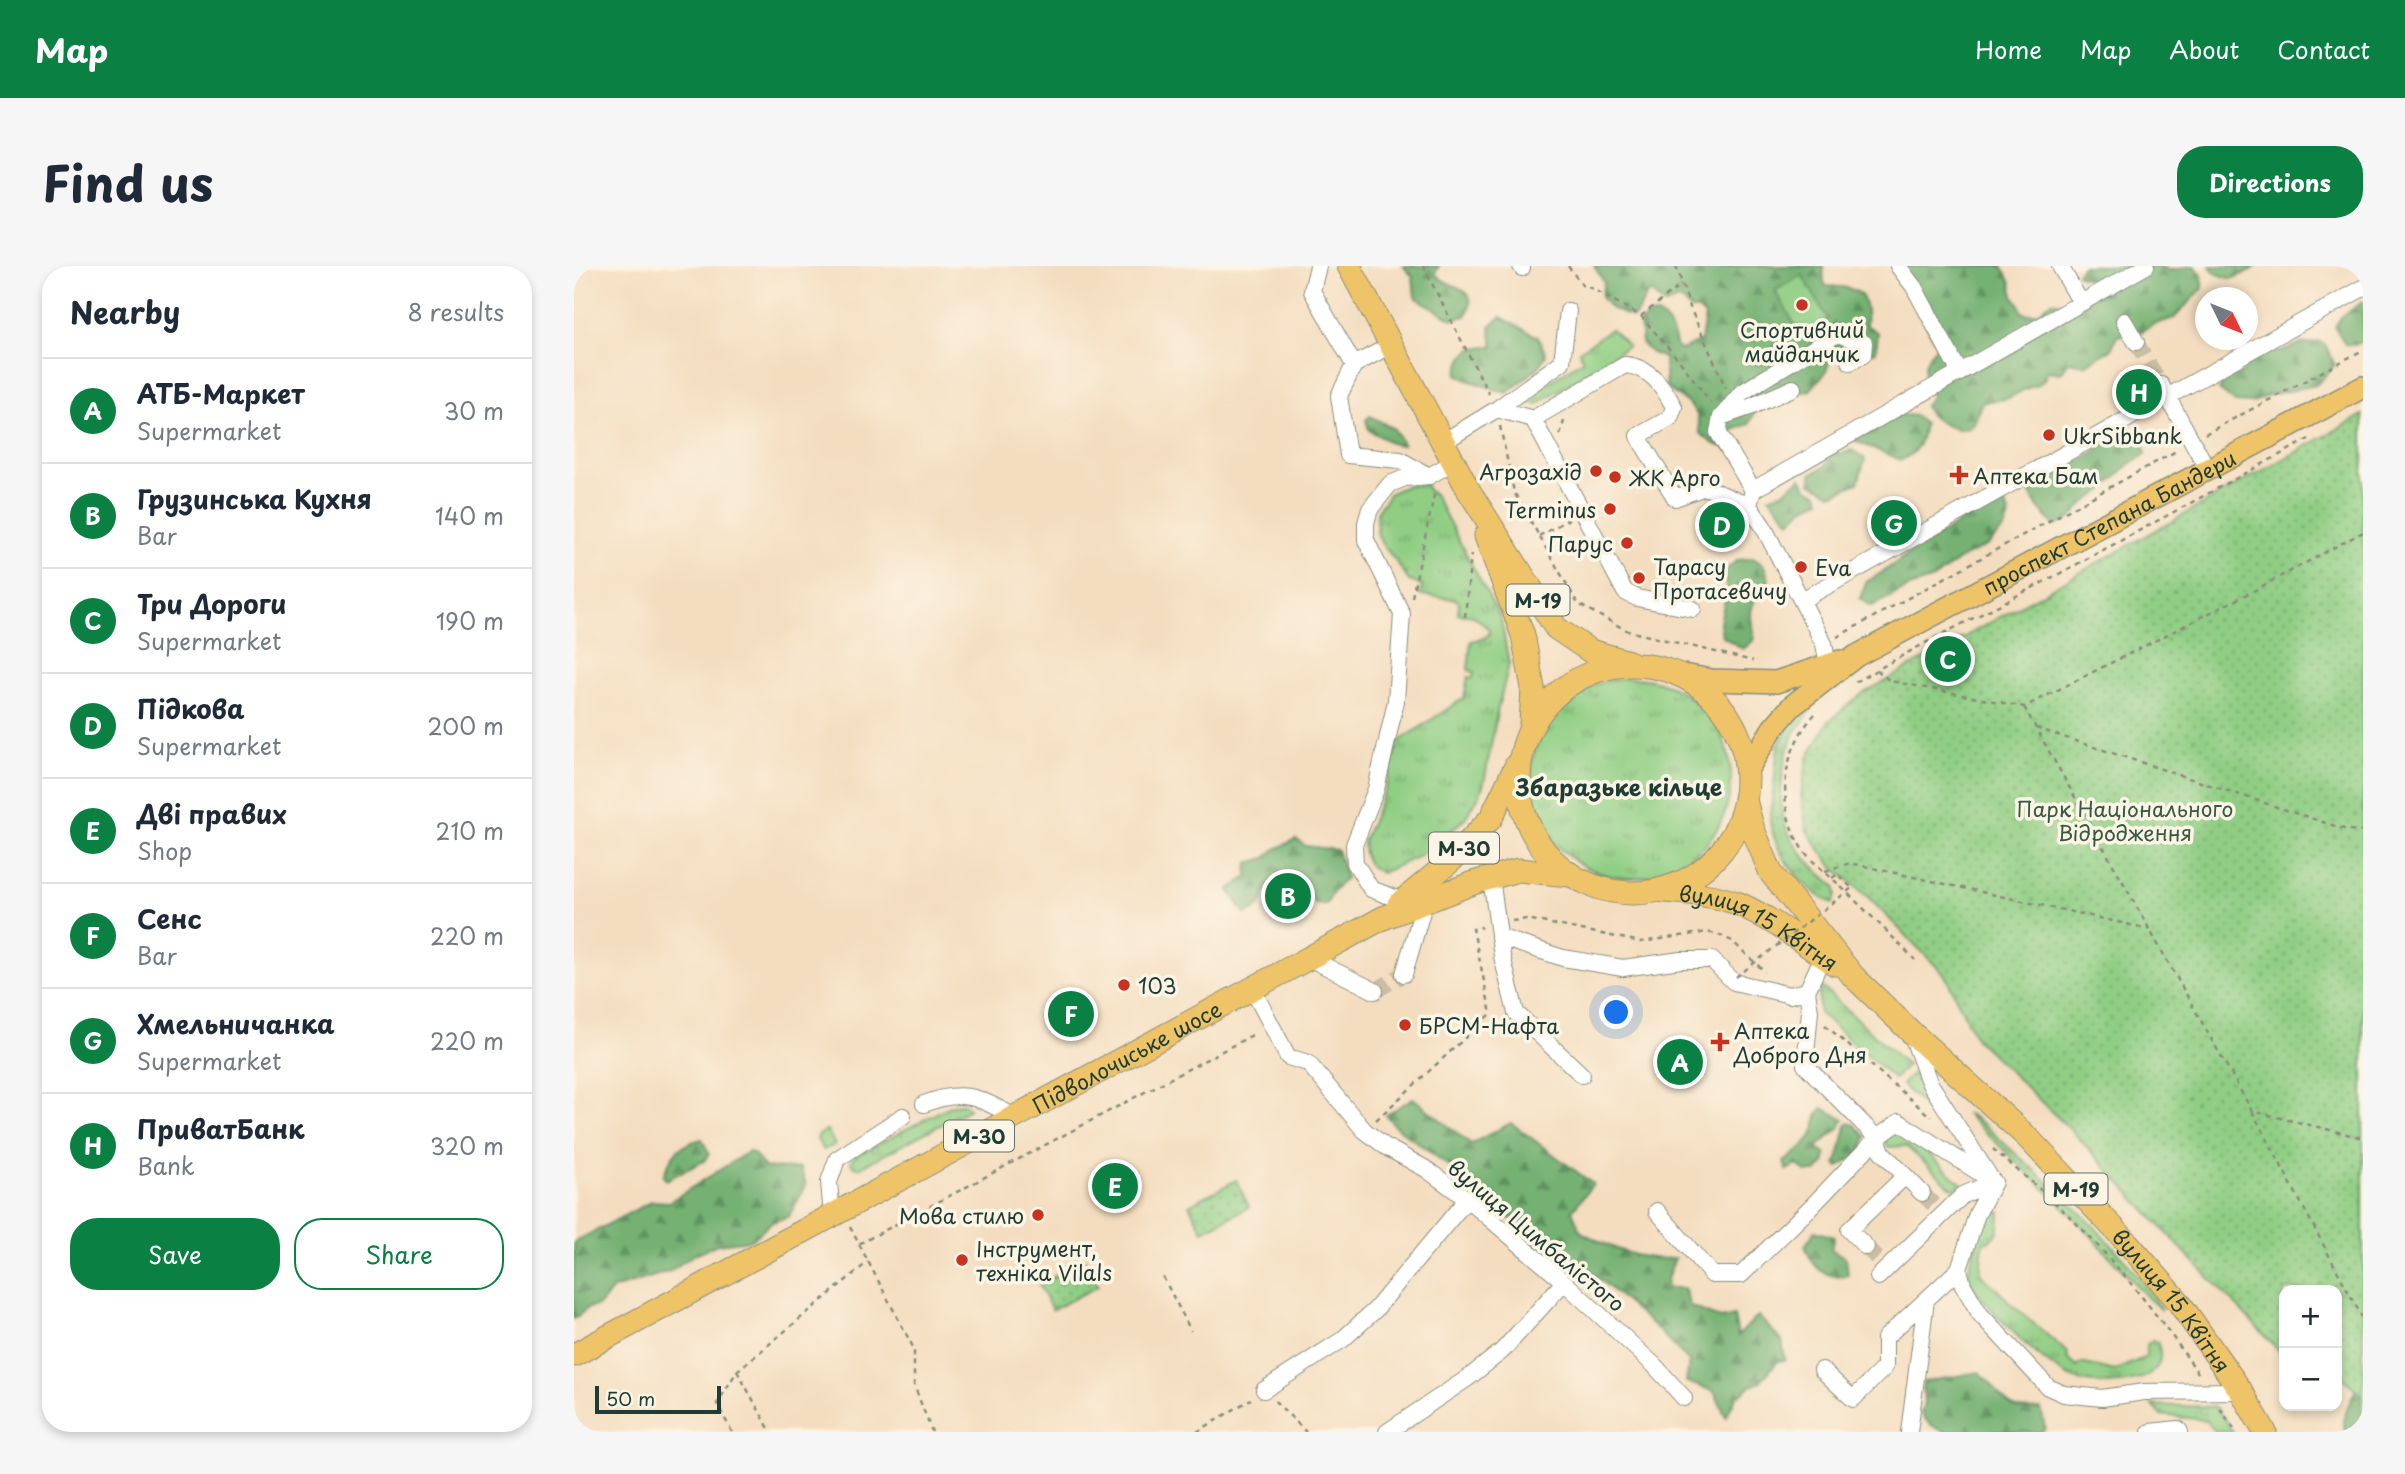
<!DOCTYPE html>
<meta charset="utf-8">
<style>
:root{--surface:#fff;--page:#f6f6f7;--text:#1f2937;--muted:#747a83;--line:#e0e1e3;--accent:#0b8043}
body{margin:0;font-family:"Playpen Sans",sans-serif;background:var(--page);color:var(--text)}
.controls{position:absolute;right:21px;bottom:21px;display:grid;overflow:hidden;border-radius:14px;box-shadow:0 4px 10px #0003}
.controls button{width:63px;height:63px;display:grid;place-items:center;padding:0;border:0;border-bottom:2px solid var(--line);background:var(--surface);color:var(--text);font:35px sans-serif}
.compass{position:absolute;left:1621px;top:21px;width:63px;height:63px;border-radius:50%;background:var(--surface);box-shadow:0 4px 10px #0003;rotate:133deg}
.scale{position:absolute;left:21px;bottom:18px;width:126px;box-sizing:border-box;padding-left:7px;border:4px solid #1f3d34;border-top:0;font-size:19px;line-height:24px;white-space:nowrap;color:#1f3d34;-webkit-text-stroke:5px #fcf5e5;paint-order:stroke}
.you{position:absolute;left:1043px;top:747px;width:24px;height:24px;margin:-18px;border:5px solid #fff;border-radius:50%;background:#1a73e8;box-shadow:0 0 0 10px #1a73e833}
.badge{display:grid;place-items:center;width:46px;height:46px;border-radius:50%;background:var(--accent);color:#fff;font-size:23px;font-weight:700}
.pin{position:absolute;translate:-50% -50%;border:4px solid #fff;box-shadow:0 2px 7px #0006}
.list{margin:0;padding:0;list-style:none}
h2{display:flex;justify-content:space-between;align-items:center;height:91px;margin:0;padding:0 28px;font-size:30px}
h2 small{font-size:23px;font-weight:400;color:var(--muted)}
.list li{display:grid;grid-template-columns:46px 1fr auto;gap:21px;align-items:center;box-sizing:border-box;height:105px;padding:0 28px;border-top:2px solid var(--line)}
.list b{display:block;font-size:26px;white-space:nowrap}
.list p{margin:0;font-size:23px;white-space:nowrap;color:var(--muted)}
.list em{font-size:23px;font-style:normal;color:var(--muted)}
.actions{display:flex;gap:14px;padding:21px 28px}
.actions a{flex:1;padding:16px 0;border:2px solid var(--accent);border-radius:28px;text-align:center;font-size:24px;color:var(--accent)}
.actions .main{background:var(--accent);color:#fff}
.map{position:relative;flex:none;width:1789px;height:1166px;overflow:hidden;border-radius:28px}
header{display:flex;align-items:center;gap:42px;box-sizing:border-box;height:98px;padding:0 35px;background:var(--accent);color:#fff}
header strong{font-size:33px}
nav{display:flex;gap:38px;margin-inline-start:auto;font-size:24px}
.intro{display:flex;align-items:center;justify-content:space-between;box-sizing:border-box;height:168px;padding:0 42px}
h1{margin:0;font-size:49px}
.button{padding:18px 32px;border-radius:28px;background:var(--accent);color:#fff;font-size:24px;font-weight:700}
main{display:flex;gap:42px;padding:0 42px}
aside{flex:1;background:var(--surface);border-radius:28px;box-shadow:0 4px 10px #0003}
.map>svg:first-child{display:block}
.grass{fill:url(#grass-tufts);stroke:#58865c;stroke-width:2}
.forest{fill:url(#forest-firs);stroke:#4a7753;stroke-width:2}
.park{fill:url(#park-dots);stroke:#58865c;stroke-width:2}
.pitch{fill:#90ce84;stroke:#58865c;stroke-width:2}
.lines{fill:none;stroke-linecap:round;stroke-linejoin:round}
.minor-tunnel{stroke:#c9bda3;stroke-width:16;stroke-dasharray:16 8;stroke-linecap:butt}
.minor-casing{stroke:#8a8d7a;stroke-width:18}
.major-casing{stroke:#8a8d7a;stroke-width:24}
.highway-casing{stroke:#8a8d7a;stroke-width:25}
.path{stroke:#8a8d7a;stroke-width:2.5;stroke-dasharray:5 5;stroke-linecap:butt}
.minor{stroke:#fff;stroke-width:16}
.major{stroke:#efc469;stroke-width:21}
.highway{stroke:#efc469;stroke-width:23}
.path-bridge{stroke:#8a8d7a;stroke-width:2.5;stroke-dasharray:5 5;stroke-linecap:butt}
.poi-dot{fill:#c8321e;stroke:#fcf5e5;stroke-width:2.5}
.labels{text-anchor:middle;dominant-baseline:central;stroke-width:7;stroke-linejoin:round;paint-order:stroke}
.shield{fill:#fcf5e5;stroke:#617469;stroke-width:2}
.shield-label{font-size:19px;font-weight:bold;fill:#1f3d34}
.poi-label{font-size:21px;fill:#1f3d34;stroke:#fcf5e5;text-anchor:start}
.street-label{font-size:21px;fill:#1f3d34;stroke:#fcf5e5}
.park-label{font-size:21px;fill:#365a44;stroke:#fcf5e5}
.neighbourhood-label{font-size:23px;font-weight:bold;fill:#1f3d34;stroke:#fcf5e5}
</style>
<header>
<strong>Map</strong>
<nav><a>Home</a><a>Map</a><a>About</a><a>Contact</a></nav>
</header>
<div class="intro"><h1>Find us</h1><a class="button">Directions</a></div>
<main>
<aside>
<h2>Nearby<small>8 results</small></h2>
<ul class="list">
<li><span class="badge">A</span><div><b>АТБ-Маркет</b><p>Supermarket</p></div><em>30 m</em></li>
<li><span class="badge">B</span><div><b>Грузинська Кухня</b><p>Bar</p></div><em>140 m</em></li>
<li><span class="badge">C</span><div><b>Три Дороги</b><p>Supermarket</p></div><em>190 m</em></li>
<li><span class="badge">D</span><div><b>Підкова</b><p>Supermarket</p></div><em>200 m</em></li>
<li><span class="badge">E</span><div><b>Дві правих</b><p>Shop</p></div><em>210 m</em></li>
<li><span class="badge">F</span><div><b>Сенс</b><p>Bar</p></div><em>220 m</em></li>
<li><span class="badge">G</span><div><b>Хмельничанка</b><p>Supermarket</p></div><em>220 m</em></li>
<li><span class="badge">H</span><div><b>ПриватБанк</b><p>Bank</p></div><em>320 m</em></li>
</ul>
<div class="actions"><a class="main">Save</a><a>Share</a></div>
</aside>
<div class="map">
<svg width="1789" height="1166" viewBox="0 0 1789 1166">
<defs>
<pattern id="grass-tufts" width="24" height="20" patternUnits="userSpaceOnUse" patternTransform="scale(1.75)"><rect width="24" height="20" fill="#90ce84"/><path d="M3 7l-1-3M5 7V3M7 7l1-3M15 17l-1-3M17 17v-4M19 17l1-3" fill="none" stroke="#75a86d"/></pattern>
<pattern id="forest-firs" width="22" height="20" patternUnits="userSpaceOnUse" patternTransform="scale(1.75)"><rect width="22" height="20" fill="#74b172"/><path d="M5 1l3.5 6h-7zM16 11l3.5 6h-7z" fill="#5f915e"/></pattern>
<pattern id="park-dots" width="8" height="8" patternUnits="userSpaceOnUse" patternTransform="scale(1.75)"><rect width="8" height="8" fill="#90ce84"/><path d="M2 2h.1M6 6h.1" fill="none" stroke="#75a86d" stroke-width="1.8" stroke-linecap="round"/></pattern>
</defs>
<rect width="100%" height="100%" fill="#fcf5e5"/>
<filter id="ink" filterUnits="userSpaceOnUse"><feTurbulence type="fractalNoise" baseFrequency=".0143" numOctaves="2"/><feDisplacementMap in="SourceGraphic" scale="14" xChannelSelector="R" yChannelSelector="G"/><feConvolveMatrix kernelMatrix="1 2 1 2 8 2 1 2 1" color-interpolation-filters="sRGB"/></filter>
<filter id="wash" filterUnits="userSpaceOnUse"><feTurbulence type="fractalNoise" baseFrequency=".00686" numOctaves="4" result="noise"/><feDisplacementMap in="SourceGraphic" scale="28" xChannelSelector="R" yChannelSelector="G"/><feGaussianBlur stdDeviation="1.57" result="paint"/><feColorMatrix in="noise" values="0 0 0 0 0 0 0 0 0 0 0 0 0 0 0 0 0 1.4 0 .05"/><feComposite in="paint" operator="in"/></filter>
<g filter="url(#wash)">
<rect width="100%" height="100%" fill="#f4ddbf"/>
<path class="grass" d="M1037,63L1054,80L963,138L946,135L1009,94L1005,85Z
M851,218L855,226L860,228L927,353L935,398L923,446L910,517L905,530L891,552L865,576L843,591L808,607C792,601 787,590 790,573L812,522L824,476L890,432L894,411L899,412L900,406L894,404L897,375L910,372L915,368V363L900,350L884,348L885,337L882,333L846,329L848,319L835,315L822,295L808,278L804,270L802,253L804,244L816,227L834,219Z
M957 512a100 100 0 1 1 200 0a100 100 0 1 1-200 0Z
M1238,435C1240,447 1223,460 1218,472C1209,494 1205,523 1208,547C1213,574 1230,592 1249,610C1252,613 1259,617 1261,621C1264,627 1261,632 1259,637C1227,623 1202,589 1196,555L1204,480L1216,455Z
M1248,721L1333,799L1320,813L1245,747V722Z
M1339,807L1362,851L1328,819Z
M390,838L396,843L285,902L280,901L277,897L278,893L287,887L378,839Z
M1391,847C1405,852 1420,869 1433,880C1489,929 1548,981 1588,1044L1575,1033L1498,949Z
M253,864L261,879L249,884L243,873L244,870Z
M1320,864L1330,866L1388,918L1386,920L1380,922L1376,920L1332,880L1313,881L1311,871Z
M1416,941L1426,946C1426,960 1425,975 1409,976L1406,1007L1442,1042L1494,1087L1493,1092L1503,1101L1507,1097L1540,1105L1572,1091V1080L1578,1074L1583,1076C1603,1123 1521,1123 1496,1111C1467,1097 1411,1041 1395,1013V1003L1411,943Z
M1578,1139L1642,1141L1659,1166H1641L1633,1154L1587,1149Z"/>
<path class="forest" d="M829,0H865L861,7C872,24 909,18 892,50L878,53L841,31L839,11Z
M1020,0H1249L1250,16L1252,20C1283,21 1295,25 1292,59L1304,67L1302,85L1298,86L1271,83L1255,96L1252,106L1236,124L1185,138L1175,158L1159,164L1153,182L1140,178L1126,167C1125,135 1110,139 1092,120L1090,92L1077,87L1068,78L1066,57C1088,35 1099,63 1103,82L1107,84L1127,75L1131,50L1124,44H1117L1107,34L1103,33L1095,38L1090,39L1077,26C1067,33 1068,43 1059,52L1036,42L1027,31L1030,16Z
M1323,0H1428L1437,16L1439,30L1445,37L1448,46L1453,48L1466,46C1472,37 1481,32 1491,39L1529,20L1503,8L1508,0H1590L1591,3C1601,7 1610,0 1620,0L1628,8L1629,22L1600,52L1578,59L1567,66L1543,70L1537,83L1511,99L1495,96L1487,107L1473,105C1470,118 1464,119 1454,122C1447,124 1441,130 1434,132C1425,135 1414,133 1407,138C1404,146 1402,159 1394,162C1380,167 1354,152 1351,140L1358,129C1348,110 1346,96 1363,80Z
M1636,0H1681L1677,5L1657,13L1641,7Z
M1789,36V75L1781,79L1771,78L1761,61L1767,51Z
M927,51L964,71L972,89L964,102L933,127L893,114L883,108C889,85 895,80 919,80L916,60Z
M1746,76L1752,80L1761,99L1742,119L1695,129L1678,137L1661,136L1645,124L1648,116L1668,107L1678,94L1691,86H1705L1726,78Z
M1321,148L1342,150L1350,158C1347,176 1345,186 1327,194L1281,175L1289,160Z
M796,150L820,163L829,179L819,178L795,164L792,154Z
M1545,168L1568,171L1572,188L1556,198L1527,226L1509,238L1496,253L1481,260L1464,242L1455,226C1468,200 1482,205 1504,195C1519,188 1532,177 1545,168Z
M1278,184L1291,193L1284,217L1259,228L1237,217V208L1250,201L1261,186L1266,188Z
M1227,212L1233,222L1244,227L1246,234L1229,242L1216,255L1195,231L1210,225Z
M1415,235L1431,238L1436,249L1430,263L1414,279L1386,293L1359,313L1335,321L1298,340L1286,333L1292,316C1307,309 1319,298 1333,289C1361,272 1389,256 1415,235Z
M1180,292L1190,300L1195,314C1187,324 1176,337 1177,351C1177,359 1181,361 1180,374L1169,383L1148,370L1146,356L1153,325L1149,306L1164,294Z
M722,573L732,580L763,584L772,612L760,624L752,639L741,638C737,629 730,625 726,617L710,613L693,621C690,635 686,644 671,648L655,624L673,611L674,597L692,592L700,584Z
M839,832L897,878L937,857L1019,918L998,945L1007,966C1037,982 1067,996 1101,992L1093,1013L1092,1022H1110L1116,1040L1147,1053L1160,1050L1164,1070L1184,1050L1208,1075L1211,1094L1204,1095L1185,1117L1177,1120L1162,1131L1152,1151L1140,1125L1112,1116L1115,1095L1079,1059L1003,994L979,992L951,972L947,954L903,947L917,931L821,860L812,849Z
M1248,842L1270,853L1264,863L1243,881L1252,888L1250,898L1242,906H1232L1223,898L1213,904L1210,896C1220,888 1238,876 1241,862C1244,851 1240,852 1248,842Z
M1274,857L1281,859L1292,871L1286,887L1264,901L1262,897C1269,884 1267,871 1274,857Z
M128,873L135,888L130,895L92,914L89,910C99,886 104,879 128,873Z
M174,886L179,887L191,902C203,901 214,904 226,902L232,919L215,950L196,957L178,974L143,978L119,989L96,1005L39,1023L25,1039L14,1042L0,1053V976L78,935L95,936Z
M1241,965L1260,971L1257,983L1272,992L1274,1009C1251,1014 1238,1001 1231,980Z
M1405,1106C1431,1127 1426,1148 1467,1143L1471,1162L1468,1166H1374C1362,1163 1354,1159 1347,1147L1350,1137L1349,1116Z
M1789,1110V1166H1771C1766,1150 1781,1124 1789,1110Z"/>
<path class="park" d="M1789,149V1130L1767,1110L1763,1109V1024H1710V1090L1603,978L1502,869L1402,773L1371,709L1294,631L1259,601L1233,565L1227,529L1234,491L1255,455L1286,429Z
M662,914L675,941L629,965L615,939Z
M511,994L524,1020L478,1044L465,1019Z"/>
<path class="pitch" d="M1228,9L1254,53L1227,69L1201,25Z"/>
</g>
<g filter="url(#ink)">
<g class="lines">
<path class="minor-tunnel" d="M1562,76L1587,119
M801,725L830,708
M1348,927L1360,939
M1292,981L1304,993"/>
<g class="minor-casing">
<path id="minor" d="M744,0L738,25L780,99
M947,0L948,2
M1324,0L1340,21L1386,107
M1486,0L1507,37
M1550,55L1562,76
M817,79L780,99L765,130L774,189L826,194L855,210
M1587,119L1634,204
M923,143L959,153L1051,326L1063,332L1119,343
M1147,151L1176,141L1219,122
M959,153L1051,99C1076,101 1089,120 1100,141L1096,152L1064,170L1101,232L1131,221L1175,240L1189,260L1250,378L1254,399
M869,176L923,143L988,96L994,45
M1179,224L1144,166L1147,151L1167,127L1263,68L1290,77L1289,89L1276,96
M1175,240L1179,224L1572,0
M1228,334L1789,22
M917,612L928,690L942,747L1008,809
M829,635L797,623L781,597L780,579L802,523L822,435L828,348L792,274V257L796,243L816,218L831,212L855,210L880,196
M925,671L989,692L1049,702L1107,694H1138L1160,716L1216,729L1233,725
M1249,690L1233,725L1236,745L1231,799L1303,872L1325,856L1420,916
M735,692L801,725
M830,708L851,635
M678,722L714,791L734,797L790,864L812,881L852,903L893,933L990,1016L1080,1099L1110,1132
M1339,772L1355,816L1416,911
M350,838C390,822 405,832 441,851
M1083,945L1138,1009H1167L1238,940L1303,872L1308,886L1348,927
M258,950L255,916L263,893L329,850
M1292,981L1275,964L1331,910
M1385,1003L1389,1019L1406,1048L1474,1121L1490,1128L1528,1132L1570,1126L1667,1125
M1304,1011L1389,929L1420,916
M1248,1104L1279,1133L1311,1101V1072L1385,1003L1403,948L1420,916
M690,1124L768,1074L801,1044L893,933
M813,1166L894,1112L928,1085L990,1016
M1335,1166L1352,1034
M1576,1166L1604,1163L1606,1166"/>
</g>
<g class="major-casing">
<g id="major">
<path d="M1109,409L1138,414L1202,416L1266,395"/>
<path id="s1" d="M1173,504L1199,462L1218,440L1282,390L1789,121"/>
</g>
</g>
<g class="highway-casing">
<g id="highway">
<path d="M775,0L895,225L982,362L1016,385L1055,396"/>
<path d="M912,270L949,369L959,422L957,460"/>
<circle cx="1059" cy="513" r="114"/>
<path id="s2" d="M1171,534L1178,561L1197,607L1279,710L1337,766L1452,870L1551,974L1604,1035L1667,1125L1691,1166"/>
<path id="s3" d="M1090,625C1115,627 1142,629 1165,638C1199,653 1230,678 1261,698"/>
<path d="M825,638L878,594L917,552L943,498"/>
<path id="s4" d="M0,1089L809,652L899,617L944,604L996,609"/>
</g>
</g>
<path class="path" d="M849,0L915,128
M994,0L1008,19L1019,23L1067,50L1108,98L1137,137
M1102,0L1117,44L1152,122
M1067,50L1107,19
M926,160L940,226L1004,338L1054,365L1179,395
M1631,168L1789,84
M986,169L990,155
M965,270L995,253
M838,331L861,225
M891,351L897,288
M1263,371L1604,184
M1303,404L1316,415L1450,441L1683,323L1789,266
M1281,416L1353,376L1483,309L1735,173
M1450,441L1678,845L1789,872
M1241,448C1208,484 1201,540 1227,581C1236,594 1250,605 1261,615C1288,641 1315,667 1341,694
M1462,462L1770,563L1789,566
M1251,605L1276,597L1575,663
M1258,612L1264,608L1278,622
M938,655L953,653L1067,676L1133,666L1146,669L1158,675L1191,706
M1251,759L1357,851
M1678,845L1789,1053
M802,854L917,748L899,663L908,661
M1419,883C1443,904 1469,925 1492,947C1542,996 1587,1052 1626,1110
M276,961L340,1083V1119L358,1166
M285,978L682,767
M589,1011L617,1065
M163,1105L197,1166
M701,1135L732,1166
M1646,1142L1662,1166
M158,1166L143,1138L163,1105L294,996
M623,1166L677,1133"/>
<use href="#minor" class="minor"/>
<use href="#major" class="major"/>
<use href="#highway" class="highway"/>
<path class="path-bridge" d="M1162,711L1278,622"/>
</g>
</g>
<g class="poi-dot">
<circle cx="1228" cy="39" r="7"/>
<circle cx="1475" cy="169" r="7"/>
<circle cx="1022" cy="205" r="7"/>
<path d="M1381.5 198.5h7v7h7v7h-7v7h-7v-7h-7v-7h7z"/>
<circle cx="1041" cy="211" r="7"/>
<circle cx="1036" cy="243" r="7"/>
<circle cx="1053" cy="277" r="7"/>
<circle cx="1227" cy="301" r="7"/>
<circle cx="1065" cy="312" r="7"/>
<circle cx="550" cy="719" r="7"/>
<circle cx="831" cy="759" r="7"/>
<path d="M1142.5 765.5h7v7h7v7h-7v7h-7v-7h-7v-7h7z"/>
<circle cx="464" cy="949" r="7"/>
<circle cx="388" cy="994" r="7"/>
</g>
<g class="labels">
<g class="shield">
<rect x="932.5" y="318.5" width="63" height="31" rx="5"/>
<rect x="855" y="566.5" width="70" height="31" rx="5"/>
<rect x="370" y="854.5" width="70" height="31" rx="5"/>
<rect x="1470.5" y="907.5" width="63" height="31" rx="5"/>
</g>
<g class="shield-label">
<text x="964" y="334">М-19</text>
<text x="890" y="582">М-30</text>
<text x="405" y="870">М-30</text>
<text x="1502" y="923">М-19</text>
</g>
<g class="poi-label">
<text x="1228" y="63" text-anchor="middle">Спортивний<tspan x="1228" dy="24">майданчик</tspan></text>
<text x="1489" y="169">UkrSibbank</text>
<text x="1008" y="205" text-anchor="end">Агрозахід</text>
<text x="1399" y="209">Аптека Бам</text>
<text x="1055" y="211">ЖК Арго</text>
<text x="1022" y="243" text-anchor="end">Terminus</text>
<text x="1039" y="277" text-anchor="end">Парус</text>
<text x="1079" y="300">Тарасу<tspan x="1079" dy="24">Протасевичу</tspan></text>
<text x="1241" y="301">Eva</text>
<text x="564" y="719">103</text>
<text x="845" y="759">БРСМ-Нафта</text>
<text x="1160" y="764">Аптека<tspan x="1160" dy="24">Доброго Дня</tspan></text>
<text x="450" y="949" text-anchor="end">Мова стилю</text>
<text x="402" y="982">Інструмент,<tspan x="402" dy="24">техніка Vilals</tspan></text>
</g>
<g class="street-label">
<text stroke="none"><textPath href="#s1" startOffset="446">проспект Степана Бандери</textPath></text>
<text stroke="none"><textPath href="#s3" startOffset="103">вулиця 15 Квітня</textPath></text>
<text stroke="none"><textPath href="#s4" startOffset="628">Підволочиське шосе</textPath></text>
<text transform="translate(963 969) rotate(40)">вулиця Цимбалістого</text>
<text stroke="none"><textPath href="#s2" startOffset="665">вулиця 15 Квітня</textPath></text>
</g>
<g class="park-label">
<text x="1551" y="542">Парк Національного<tspan x="1551" dy="24">Відродження</tspan></text>
</g>
<g class="neighbourhood-label">
<text x="1045" y="520">Збаразьке кільце</text>
</g>
</g>
</svg>
<div class="controls">
<button>+</button>
<button>−</button>
</div>
<svg class="compass" viewBox="-18 -18 36 36"><path d="M0-13l5 13h-10z" fill="#e53935"/><path d="M0 13l5-13h-10z" fill="#747a83"/></svg>
<div class="scale">50 m</div>
<div class="you"></div>
<div class="pin badge" style="left:1106px;top:796px">A</div>
<div class="pin badge" style="left:714px;top:630px">B</div>
<div class="pin badge" style="left:1374px;top:393px">C</div>
<div class="pin badge" style="left:1148px;top:259px">D</div>
<div class="pin badge" style="left:541px;top:920px">E</div>
<div class="pin badge" style="left:497px;top:748px">F</div>
<div class="pin badge" style="left:1320px;top:257px">G</div>
<div class="pin badge" style="left:1565px;top:126px">H</div>
</div>
</main>
